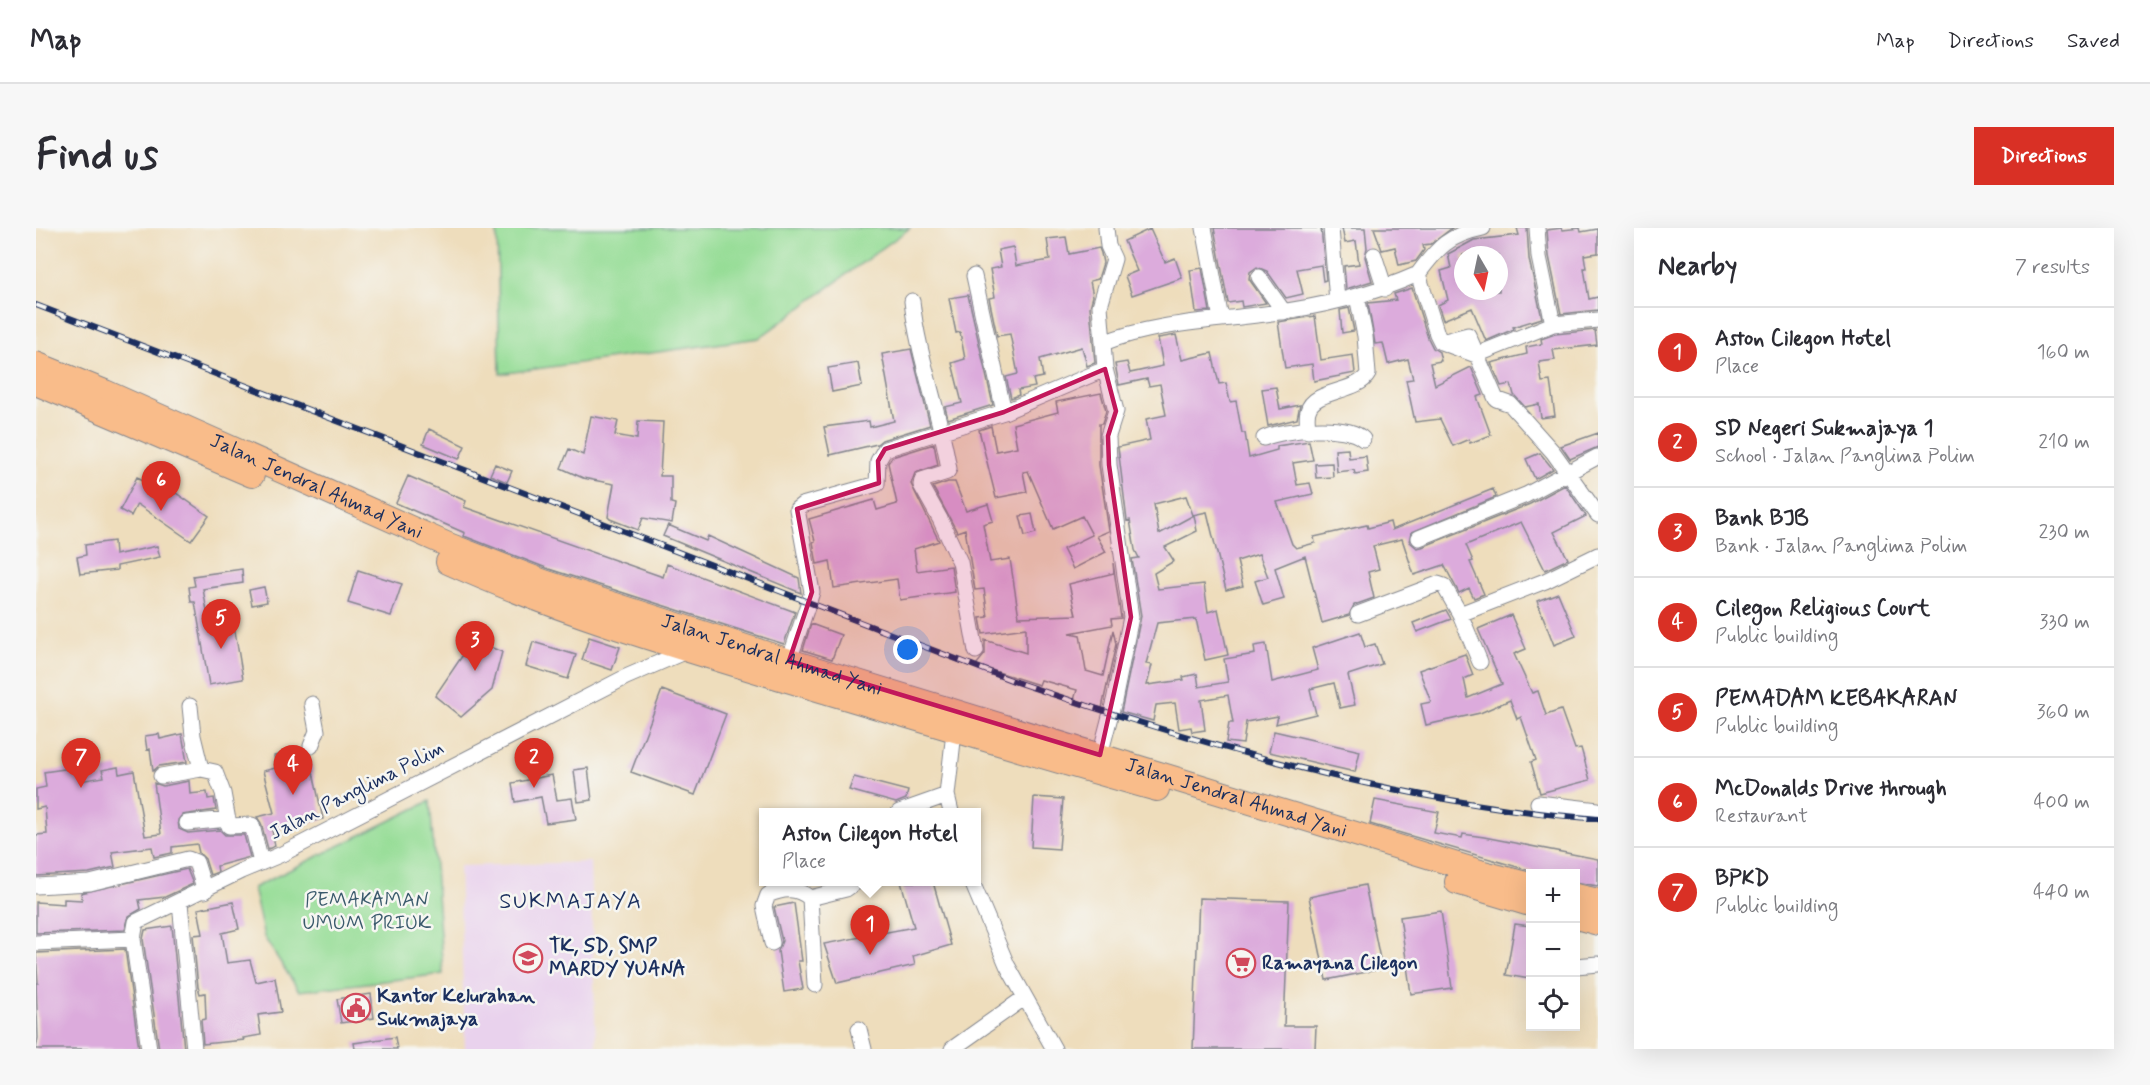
<!DOCTYPE html>
<meta charset="utf-8">
<style>
:root{--surface:#fff;--page:#f7f7f7;--text:#2b2b33;--muted:#7c7c81;--line:#e1e1e2;--accent:#d93025}
body{margin:0;font-family:Mynerve,sans-serif;background:var(--page);color:var(--text)}
.controls{position:absolute;right:18px;bottom:18px;display:grid;overflow:hidden;border-radius:0px;box-shadow:0 6px 24px #0002}
.controls button{width:54px;height:54px;display:grid;place-items:center;padding:0;border:0;border-bottom:2px solid var(--line);background:var(--surface);color:var(--text);font:30px sans-serif}
.compass{position:absolute;left:1418px;top:18px;width:54px;height:54px;border-radius:50%;background:var(--surface);box-shadow:0 6px 24px #0002;rotate:171deg}
.you{position:absolute;left:872px;top:422px;width:21px;height:21px;margin:-15px;border:4px solid #fff;border-radius:50%;background:#1a73e8;box-shadow:0 0 0 9px #1a73e833}
.badge{display:grid;place-items:center;width:39px;height:39px;border-radius:50%;background:var(--accent);color:#fff;font-size:20px;font-weight:700}
.pin{position:absolute;translate:-50% -50px;filter:drop-shadow(0 2px 3px #0008)}
.pin::after{content:'';position:absolute;top:32px;width:21px;height:18px;background:inherit;clip-path:polygon(0 0,100% 0,50% 100%)}
.popup{position:absolute;left:723px;top:580px;width:222px;height:78px;box-sizing:border-box;display:grid;place-content:center;border-radius:0px;background:var(--surface);filter:drop-shadow(0 2px 4px #0005);font-size:20px;white-space:nowrap;color:var(--muted)}
.popup b{font-size:22px;color:var(--text)}
.popup::after{content:'';position:absolute;left:50%;top:100%;margin-left:-12px;border:12px solid transparent;border-top-color:var(--surface)}
.list{margin:0;padding:0;list-style:none}
h2{display:flex;justify-content:space-between;align-items:center;height:78px;margin:0;padding:0 24px;font-size:26px}
h2 small{font-size:20px;font-weight:400;color:var(--muted)}
.list li{display:grid;grid-template-columns:39px 1fr auto;gap:18px;align-items:center;box-sizing:border-box;height:90px;padding:0 24px;border-top:2px solid var(--line)}
.list b{display:block;font-size:22px;white-space:nowrap}
.list p{margin:0;font-size:20px;white-space:nowrap;color:var(--muted)}
.list em{font-size:20px;font-style:normal;color:var(--muted)}
.icon{flex:none;width:33px;height:33px;fill:none;stroke:currentColor;stroke-width:2;stroke-linecap:round;stroke-linejoin:round}
.map{position:relative;flex:none;width:1562px;height:821px;overflow:hidden;border-radius:0px}
header{display:flex;align-items:center;gap:36px;box-sizing:border-box;height:84px;padding:0 30px;background:var(--surface);border-bottom:2px solid var(--line)}
header strong{font-size:28px}
nav{display:flex;gap:33px;margin-inline-start:auto;font-size:21px}
.intro{display:flex;align-items:center;justify-content:space-between;box-sizing:border-box;height:144px;padding:0 36px}
h1{margin:0;font-size:42px}
.button{padding:15px 27px;border-radius:0px;background:var(--accent);color:#fff;font-size:21px;font-weight:700}
main{display:flex;gap:36px;padding:0 36px}
aside{flex:1;background:var(--surface);border-radius:0px;box-shadow:0 6px 24px #0002}
.map>svg:first-child{display:block}
.built{fill:#e9d2ed}
.green{fill:#96dd96;stroke:#58867a;stroke-width:1.5}
.building{fill:#dcabdc;fill-rule:evenodd}
.lines{fill:none;stroke-linecap:round;stroke-linejoin:round}
.minor-casing{stroke:#84868d;stroke-width:17}
.trunk-casing{stroke:#84868d;stroke-width:26}
.minor{stroke:#fff;stroke-width:15}
.trunk{stroke:#f9bc8a;stroke-width:24}
.rail-casing{stroke:#1b2f5e;stroke-width:6}
.rail{stroke:#f6f6f2;stroke-width:4;stroke-dasharray:11;stroke-linecap:butt}
.marked{fill:#c2185b;fill-opacity:0.2;stroke:#c2185b;stroke-width:4.5;stroke-linejoin:round}
.labels{text-anchor:middle;dominant-baseline:central;stroke-width:5;stroke-linejoin:round;paint-order:stroke}
.street-label{font-size:20px;fill:#1b2f5e;stroke:#f6f6f2}
.park-label{font-size:20px;fill:#3a5a6c;stroke:#f6f6f2}
.poi-label{font-size:20px;font-weight:bold;fill:#1b2f5e;stroke:#f6f6f2;text-anchor:start}
.quarter-label{font-size:22px;letter-spacing:1.5px;fill:#1b2f5e;stroke:#f6f6f2}
</style>
<header>
<strong>Map</strong>
<nav><a>Map</a><a>Directions</a><a>Saved</a></nav>
</header>
<div class="intro"><h1>Find us</h1><a class="button">Directions</a></div>
<main>
<div class="map">
<svg width="1562" height="821" viewBox="0 0 1562 821">
<rect width="100%" height="100%" fill="#f6f6f2"/>
<filter id="ink" filterUnits="userSpaceOnUse"><feTurbulence type="fractalNoise" baseFrequency=".0167" numOctaves="2"/><feDisplacementMap in="SourceGraphic" scale="12" xChannelSelector="R" yChannelSelector="G"/><feConvolveMatrix kernelMatrix="1 2 1 2 8 2 1 2 1" color-interpolation-filters="sRGB"/></filter>
<filter id="wash" filterUnits="userSpaceOnUse"><feTurbulence type="fractalNoise" baseFrequency=".008" numOctaves="4" result="noise"/><feDisplacementMap in="SourceGraphic" scale="24" xChannelSelector="R" yChannelSelector="G"/><feGaussianBlur stdDeviation="1.35" result="paint"/><feColorMatrix in="noise" values="0 0 0 0 0 0 0 0 0 0 0 0 0 0 0 0 0 1.4 0 .05"/><feComposite in="paint" operator="in"/></filter>
<g filter="url(#wash)">
<rect width="100%" height="100%" fill="#eeddbc"/>
<path class="built" d="M554,634L560,821H429L423,638Z"/>
<path class="green" d="M461,0H874L723,110L464,146Z
M394,573L407,746L263,763L228,709L217,660Z"/>
<g id="blocks">
<path class="building" d="M1178,0H1285L1290,52L1287,53L1285,37L1261,41L1267,66L1250,70L1231,43L1221,39L1214,44L1213,51L1230,75L1206,79L1205,73L1192,75Z
M1306,0H1329L1331,20L1329,29L1336,53L1310,61L1308,38L1323,36L1320,13L1309,15Z
M1338,0H1416L1395,16L1387,17L1388,22L1380,33L1363,37L1359,19L1346,22Z
M1481,0H1491L1493,31L1506,90L1477,99L1478,101L1450,113L1436,80L1407,92L1402,77L1412,72L1405,43L1415,40L1412,26L1438,12L1483,7ZM1427,27H1463V63H1427Z
M1526,0L1527,2L1544,0L1545,4L1562,1V25L1548,27L1550,40H1548L1553,71L1562,69V82L1525,86L1513,28L1511,2Z
M1114,1L1129,34L1139,30L1146,50L1096,67L1089,48L1101,43L1088,13Z
M1030,9L1033,26L1063,20L1065,25L1067,35L1062,51L1054,53L1057,68L1054,79L1059,135L1051,138L1046,119L1004,131L1007,149L997,151L999,159L982,162L983,167L975,170L970,149L982,146L974,106L961,108L953,70L959,69L954,41L965,39L962,22L977,19L980,38L1014,32L1011,11Z
M1166,40L1174,83L1160,84L1154,42Z
M1376,60L1392,110L1397,120L1403,124L1405,133L1394,135L1399,157L1435,139L1447,167L1441,169L1455,207L1434,215L1433,211L1417,218L1404,191L1379,194L1370,152L1377,151L1372,131L1352,136L1347,115L1339,116L1332,75L1360,72L1358,66Z
M932,67L957,177L912,191L909,179L926,175L916,135L929,131L924,104L920,105L913,70Z
M1313,80L1318,103L1306,105L1304,82Z
M1279,88L1285,132L1317,127L1319,145L1278,153L1276,136L1249,140L1242,94Z
M1559,102L1561,117L1517,122L1519,132L1503,134L1506,154L1514,153L1519,188L1505,190L1503,176L1489,179L1478,167L1475,156L1465,158L1455,135L1491,126L1490,119L1506,116L1505,111L1519,106Z
M1140,107L1146,132L1176,125L1183,156L1190,155L1194,174L1200,173L1206,205H1209L1213,230L1241,222V218L1273,213L1277,232L1257,235L1261,257L1274,255L1277,266L1241,274L1256,316L1260,320L1279,315L1278,309L1331,297L1332,300L1354,294L1356,302L1457,261L1460,269L1376,304L1374,314L1381,320L1386,319L1494,276L1529,257L1550,288L1518,304L1532,331L1509,342L1485,294L1430,317L1437,333L1434,334L1448,366L1438,370L1433,360L1423,365L1408,337L1378,347L1366,311L1337,318L1343,341L1332,344L1338,370L1318,377L1313,387L1286,395L1269,328L1239,340L1248,371L1227,377L1219,353L1232,349L1223,326L1201,333L1207,358L1190,362L1171,284L1157,287L1150,268L1118,276L1123,306L1158,287L1161,303L1129,319L1138,333L1118,345L1122,361L1168,356L1172,384L1182,381L1192,427L1169,432L1160,391L1121,395L1110,436L1116,437L1111,457L1148,452L1147,449L1161,446L1163,459L1192,454L1188,431L1219,426L1218,418L1230,416L1236,454L1282,442L1276,420L1324,404L1329,419L1339,416L1346,436L1312,447L1319,477L1304,480L1298,455L1274,461L1280,486L1240,496L1242,488L1210,494L1207,516L1190,514L1193,495H1197L1192,467L1165,472L1169,502L1156,504L1155,499L1143,501L1139,475L1120,477L1117,493L1085,484L1105,388L1096,331L1103,330L1099,322L1094,292L1091,293L1082,219L1114,212L1110,191L1130,187L1124,156L1113,158L1111,151L1083,157L1079,136L1091,134L1094,145L1127,138L1122,110Z
M875,121L894,197L846,212L841,216L794,227L788,199L833,193L834,199L858,193L846,126Z
M822,135L826,158L796,164L792,140Z
M1240,159L1244,181L1264,177L1261,191L1232,198L1226,161Z
M1065,165L1070,183L1066,196H1063V237L1073,303L1061,308L1070,324L1037,341L1027,321L1056,307L1046,288L1017,301L992,243L987,244L991,264L960,270L943,202L955,198L960,223L981,219L977,196L1022,184L1020,174Z
M555,188L582,193L579,207L601,211L602,193L627,194L624,248H635V275L639,276L636,295L607,290L602,302L574,291L572,289L578,256L547,250L525,240L533,221L547,227Z
M393,201L429,218L423,231L387,216Z
M1562,205V219L1534,231L1525,218Z
M898,216L902,237L879,245L875,256L903,313L878,321L881,343L915,338L919,364L864,372L861,351L798,360L794,333L781,336L777,314L779,313L773,291L838,272L841,282L861,276L852,235L856,229Z
M1312,221L1313,230L1330,228L1332,244L1319,246L1318,242L1301,244L1299,222Z
M1504,225L1517,241L1499,251L1490,231Z
M1296,235L1297,249L1280,250L1279,236Z
M459,236L476,243L471,254L454,247Z
M372,248L430,273L428,279L627,349L631,336L759,384L748,416L513,341L428,308L429,305L360,275Z
M101,249L124,260L127,256L173,288L155,313L101,276L95,288L84,282Z
M912,254H919L930,283L952,276L957,293L947,296L954,334L974,331L983,389L1040,387L1033,356L1078,345L1077,335L1085,390L1075,391L1076,397L1034,405L1044,407L1050,443L1067,448L1077,402L1080,416L1066,480L1038,472L1041,462L1005,452L1003,457L940,437L949,426V412L990,425V400L947,406L944,390L952,389L948,361L939,362L929,301L921,304L897,259Z
M996,286L1000,305L989,308L984,288Z
M632,297L670,313L672,308L763,350L765,365L627,308Z
M78,313L79,327L121,318L124,329L81,338V342L44,346L41,329L50,327L49,317Z
M206,341L207,355L167,361L172,389L196,385L207,451L173,457L159,374H155L153,359L159,358L157,348Z
M322,342L366,356L355,388L312,375Z
M228,359L231,374L216,377L213,362Z
M1522,365L1540,408L1518,417L1501,373Z
M1410,382L1415,391L1381,404L1377,395Z
M1475,387L1490,421L1478,426L1496,465L1502,463L1510,487L1525,482L1539,521L1545,520L1554,552L1504,565L1495,534L1500,532L1485,489L1481,491L1474,472L1444,485L1390,497L1385,476L1395,474L1383,442L1429,426L1437,447L1428,451L1432,470L1466,456L1442,401Z
M775,396L805,407L796,431L767,422Z
M553,409L584,419L576,442L546,432Z
M437,412L466,424L456,462L425,489L399,468Z
M497,414L540,427L532,451L490,438Z
M626,462L690,486L659,567L595,544Z
M1238,503L1324,523L1319,544L1233,524Z
M123,506L124,511L146,506L151,534L123,538L117,543L114,521L111,522L109,508Z
M258,522L261,534L274,530L287,591L236,602L239,618L232,621L225,595L221,589L238,585L227,543L240,540L238,528Z
M42,539L44,553L68,549L66,542L82,539L83,546L98,543L109,608L125,606L118,555L127,558L153,553L154,566L171,564L172,571L178,570L180,582L146,587L142,592L143,601L152,605L184,602L189,607H208L214,629L181,638L182,644L174,647L169,631L163,625L161,616L136,619V625L118,629L116,619L76,624L79,639L53,645L0,648V607L11,606L9,579L0,581V561L10,559L8,544Z
M552,540L556,572L542,574L538,542Z
M516,547L521,572L536,570L540,591L510,595L505,569L479,574L476,555Z
M818,549L872,563L870,571L860,575L813,562Z
M998,569L1027,571L1023,621L995,619Z
M1339,572L1403,584L1398,605L1426,610L1427,606L1448,609L1562,631V658L1539,654V645H1502L1334,596Z
M151,641L157,656L129,669L103,672L105,681L93,688L89,702L0,705V674L28,676V671L46,672L45,665Z
M865,654H897L915,717L877,728L879,737L801,755L788,716L878,699Z
M1329,657L1346,741L1290,752L1273,669Z
M1163,670L1253,673L1248,798H1280L1279,821H1157Z
M197,674L203,701L186,705L191,735L214,732L220,754L239,750L245,784L222,787L225,807L207,810L208,812L167,816L165,792L170,791L169,765L164,766L162,759L157,707L167,706L162,681Z
M758,675L766,733H762L767,761L748,764L742,723L746,713L738,679Z
M1405,683L1416,760L1375,766L1364,689Z
M1479,696L1494,698V751L1470,747Z
M136,698L148,821H123L107,711L109,702Z
M89,721L103,821H0L2,810L0,755H2L0,725Z
M335,766L338,790L305,795L301,771Z
M359,809L361,821H319L318,815Z"/>
</g>
</g>
<g filter="url(#ink)">
<use href="#blocks" fill-opacity="0" stroke="#84868d" stroke-width="1.5"/>
<g class="lines">
<g class="minor-casing">
<path id="minor" d="M1168,0L1185,91
M1295,0L1301,73
M1447,0C1413,7 1402,19 1382,46L1401,106L1405,114L1432,107L1460,171L1474,176L1517,224L1562,287
M1338,27L1349,61
M938,48L968,184
M1223,49L1248,84
M876,73C882,129 904,184 913,241L911,244L886,252L885,257L904,291L924,334L940,423
M1517,96L1562,92
M1405,114L1440,127L1517,96L1503,29L1501,0
M1067,115L1064,78L1078,31L1072,18L1070,0
M1272,203C1272,197 1270,189 1272,183C1277,161 1322,165 1332,146L1329,108L1321,68
M1228,210C1248,201 1311,195 1327,211
M1383,310L1490,267L1561,229
M1322,386L1402,356L1408,358L1424,386L1509,353L1562,327
M1424,386L1444,434
M753,433L776,364L761,281L766,277L841,256L842,233L849,221L968,184L1069,141L1067,115C1114,97 1163,94 1212,88C1270,82 1328,70 1382,46
M154,478L157,508L165,541L179,544L187,565L193,598L216,597L225,635
M275,518L281,503L276,476
M1064,527L1078,473L1095,389L1073,237L1072,208L1080,183L1069,141
M125,548L165,541
M1502,575L1562,582
M863,584L911,567
M915,584L911,567L918,504
M151,595L192,591
M936,654L971,737L1018,821
M0,658L54,655L152,631L160,634L169,663
M144,675L158,821
M0,715L97,711
M736,715L728,678L732,667C748,660 760,659 774,670
M1540,738L1562,736
M779,757L774,670L810,661L820,654
M823,801L828,821
M113,821L97,711L100,694L205,643L246,626L590,449L650,423
M916,821L988,770"/>
</g>
<g class="trunk-casing">
<g id="trunk">
<path id="s1" d="M0,136L69,164L410,316L508,354L753,433L1444,644L1494,657"/>
<path d="M0,155L216,247"/>
<path d="M412,334C527,386 648,421 768,457C886,492 1003,528 1121,561"/>
<path d="M1421,654L1494,676"/>
<path d="M1540,668L1562,673"/>
<path d="M1540,689L1562,695"/>
</g>
</g>
<use href="#minor" class="minor"/>
<use href="#trunk" class="trunk"/>
<g class="rail-casing">
<path id="rail" d="M0,77L980,454C1169,518 1362,575 1562,591"/>
</g>
<use href="#rail" class="rail"/>
</g>
</g>
<path class="marked" d="M1069,141L1080,183L1072,208L1073,237L1095,389L1064,527L753,433L776,364L761,281L843,255L842,233L849,221L968,184Z"/>
<defs>
<g id="school-ring" transform="scale(1.5)"><circle r="9.5" fill="#f6f6f2" stroke="#d1495b" stroke-width="1.5"/><path d="M0-5L7-2L0 1L-7-2ZM-4 1L0 2.5L4 1V4Q0 6-4 4Z" fill="#d1495b"/></g>
<g id="supermarket-ring" transform="scale(1.5)"><circle r="9.5" fill="#f6f6f2" stroke="#d1495b" stroke-width="1.5"/><path d="M-6-5.5h2.5l.6 2H6L4.5 2H-2.5L-4.4-4H-6ZM-1.5 3.2a1.3 1.3 0 1 0 .1 0ZM3 3.2a1.3 1.3 0 1 0 .1 0Z" fill="#d1495b"/></g>
<g id="civic-ring" transform="scale(1.5)"><circle r="9.5" fill="#f6f6f2" stroke="#d1495b" stroke-width="1.5"/><path d="M-.6-6.5H3V-4.5H.6V-3L4-1V1h2V6H-6V1h2V-1L-.6-3ZM-1.2 2.5V6h2.4V2.5Z" fill="#d1495b"/></g>
</defs>
<g fill-rule="evenodd">
<use href="#school-ring" x="492" y="730"/>
<use href="#supermarket-ring" x="1205" y="735"/>
<use href="#civic-ring" x="320" y="780"/>
</g>
<g class="labels">
<g class="street-label">
<text stroke="none"><textPath href="#s1" startOffset="306">Jalan Jendral Ahmad Yani</textPath></text>
<text stroke="none"><textPath href="#s1" startOffset="792">Jalan Jendral Ahmad Yani</textPath></text>
<text transform="translate(321 563) rotate(-27)">Jalan Panglima Polim</text>
<text stroke="none"><textPath href="#s1" startOffset="1278">Jalan Jendral Ahmad Yani</textPath></text>
</g>
<g class="park-label">
<text x="331" y="672">PEMAKAMAN<tspan x="331" dy="23">UMUM PRIUK</tspan></text>
</g>
<g class="poi-label">
<text x="513" y="718">TK, SD, SMP<tspan x="513" dy="23">MARDY YUANA</tspan></text>
<text x="1226" y="735">Ramayana Cilegon</text>
<text x="341" y="768">Kantor Kelurahan<tspan x="341" dy="23">Sukmajaya</tspan></text>
</g>
<g class="quarter-label">
<text x="535" y="674">SUKMAJAYA</text>
</g>
</g>
</svg>
<div class="controls">
<button>+</button>
<button>−</button>
<button><svg class="icon" aria-label="locate" viewBox="0 0 24 24"><circle cx="12" cy="12" r="6"/><path d="M12 2v4M12 18v4M2 12h4M18 12h4"/></svg></button>
</div>
<svg class="compass" viewBox="-18 -18 36 36"><path d="M0-13l5 13h-10z" fill="#e53935"/><path d="M0 13l5-13h-10z" fill="#7c7c81"/></svg>
<div class="you"></div>
<div class="pin badge" style="left:834px;top:727px">1</div>
<div class="popup"><b>Aston Cilegon Hotel</b>Place</div>
<div class="pin badge" style="left:498px;top:560px">2</div>
<div class="pin badge" style="left:439px;top:443px">3</div>
<div class="pin badge" style="left:257px;top:567px">4</div>
<div class="pin badge" style="left:185px;top:421px">5</div>
<div class="pin badge" style="left:125px;top:283px">6</div>
<div class="pin badge" style="left:45px;top:560px">7</div>
</div>
<aside>
<h2>Nearby<small>7 results</small></h2>
<ul class="list">
<li><span class="badge">1</span><div><b>Aston Cilegon Hotel</b><p>Place</p></div><em>160 m</em></li>
<li><span class="badge">2</span><div><b>SD Negeri Sukmajaya 1</b><p>School · Jalan Panglima Polim</p></div><em>210 m</em></li>
<li><span class="badge">3</span><div><b>Bank BJB</b><p>Bank · Jalan Panglima Polim</p></div><em>230 m</em></li>
<li><span class="badge">4</span><div><b>Cilegon Religious Court</b><p>Public building</p></div><em>330 m</em></li>
<li><span class="badge">5</span><div><b>PEMADAM KEBAKARAN</b><p>Public building</p></div><em>360 m</em></li>
<li><span class="badge">6</span><div><b>McDonalds Drive through</b><p>Restaurant</p></div><em>400 m</em></li>
<li><span class="badge">7</span><div><b>BPKD</b><p>Public building</p></div><em>440 m</em></li>
</ul>
</aside>
</main>
